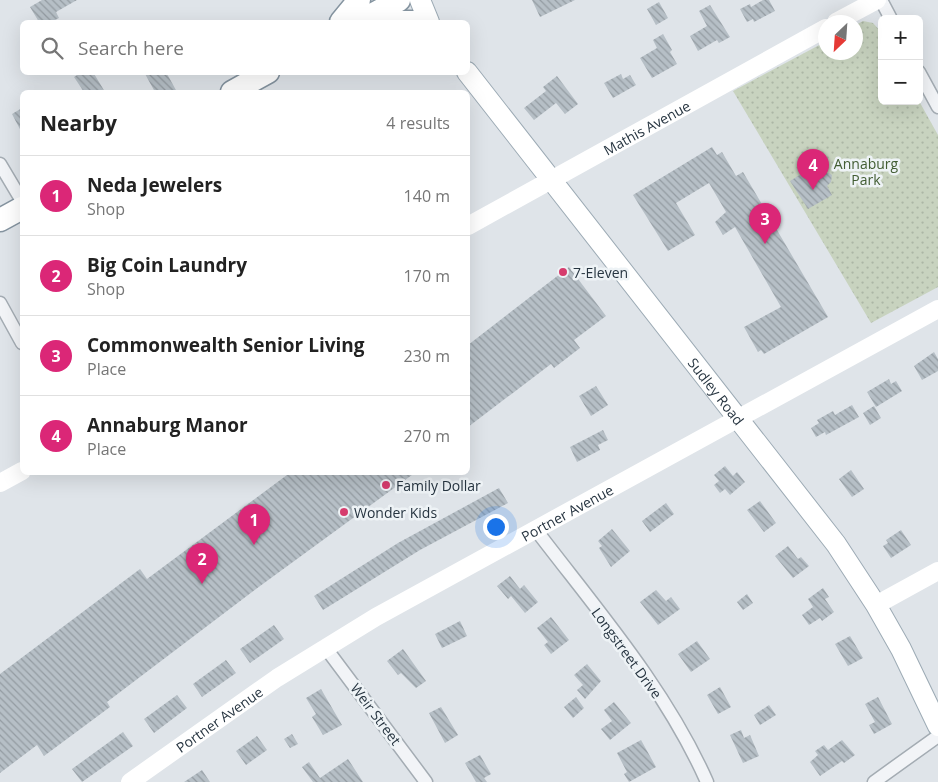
<!DOCTYPE html>
<meta charset="utf-8">
<style>
:root{--surface:#fff;--page:#f2f2f2;--text:#222;--muted:#767676;--line:#e0e0e0;--accent:#db2777}
body{margin:0;font-family:"Open Sans",sans-serif;background:var(--page);color:var(--text)}
.controls{position:absolute;right:15px;top:15px;display:grid;overflow:hidden;border-radius:8px;box-shadow:0 5px 20px #0002}
.controls button{width:45px;height:45px;display:grid;place-items:center;padding:0;border:0;border-bottom:1px solid var(--line);background:var(--surface);color:var(--text);font:25px sans-serif}
.compass{position:absolute;left:818px;top:15px;width:45px;height:45px;border-radius:50%;background:var(--surface);box-shadow:0 5px 20px #0002;rotate:205deg}
.you{position:absolute;left:495px;top:526px;width:18px;height:18px;margin:-12px;border:4px solid #fff;border-radius:50%;background:#1a73e8;box-shadow:0 0 0 8px #1a73e833}
.badge{display:grid;place-items:center;width:32px;height:32px;border-radius:50%;background:var(--accent);color:#fff;font-size:16px;font-weight:700}
.pin{position:absolute;translate:-50% -41px;filter:drop-shadow(0 1px 2px #0008)}
.pin::after{content:'';position:absolute;top:26px;width:18px;height:15px;background:inherit;clip-path:polygon(0 0,100% 0,50% 100%)}
.list{margin:0;padding:0;list-style:none}
h2{display:flex;justify-content:space-between;align-items:center;height:65px;margin:0;padding:0 20px;font-size:21px}
h2 small{font-size:16px;font-weight:400;color:var(--muted)}
.list li{display:grid;grid-template-columns:32px 1fr auto;gap:15px;align-items:center;box-sizing:border-box;height:80px;padding:0 20px;border-top:1px solid var(--line)}
.list b{display:block;font-size:19px;white-space:nowrap}
.list p{margin:0;font-size:16px;white-space:nowrap;color:var(--muted)}
.list em{font-size:16px;font-style:normal;color:var(--muted)}
.icon{flex:none;width:28px;height:28px;fill:none;stroke:currentColor;stroke-width:2;stroke-linecap:round;stroke-linejoin:round}
.map{position:relative;flex:none;width:938px;height:782px;overflow:hidden}
.search{position:absolute;background:var(--surface);box-shadow:0 5px 20px #0002;left:20px;top:20px;width:450px;height:55px;display:flex;align-items:center;gap:12px;box-sizing:border-box;padding:0 18px;border-radius:8px;color:var(--muted);font-size:19px}
.panel{position:absolute;background:var(--surface);box-shadow:0 5px 20px #0002;left:20px;top:90px;width:450px;height:385px;border-radius:8px}
.map>svg:first-child{display:block}
.grass{fill:url(#grass-dots)}
.building{fill:url(#building-back-hatch)}
.lines{fill:none;stroke-linecap:round;stroke-linejoin:round}
.street-casing{stroke:#a4acb3;stroke-width:15}
.primary-casing{stroke:#9dabb5;stroke-width:22}
.highway-casing{stroke:#8594a0;stroke-width:25}
.street{stroke:#f2f4f7;stroke-width:12}
.secondary{stroke:#fff;stroke-width:18}
.primary{stroke:#fff;stroke-width:20}
.highway{stroke:#fff;stroke-width:22}
.poi-dot{fill:#d63c6d;stroke:#eef3f6;stroke-width:2}
.labels{text-anchor:middle;dominant-baseline:central;stroke-width:5;stroke-linejoin:round;paint-order:stroke}
.street-label{font-size:14px;fill:#273541;stroke:#eef3f6}
.park-label{font-size:14px;fill:#425d33;stroke:#eef3f6}
.poi-label{font-size:14px;fill:#273541;stroke:#eef3f6;text-anchor:start}
</style>
<div class="map">
<svg width="938" height="782" viewBox="0 0 938 782">
<defs>
<pattern id="grass-dots" width="8" height="8" patternUnits="userSpaceOnUse" patternTransform="scale(1.25)"><rect width="8" height="8" fill="#c8d3bf"/><path d="M2 2h.1M6 6h.1" fill="none" stroke="#acb6a5" stroke-width="1.8" stroke-linecap="round"/></pattern>
<pattern id="building-back-hatch" width="6" height="6" patternUnits="userSpaceOnUse" patternTransform="scale(1.25)"><rect width="6" height="6" fill="#b6bfc6"/><path d="M-1 5l2 2M0 0l6 6M5-1l2 2" fill="none" stroke="#949ca2"/></pattern>
</defs>
<rect width="100%" height="100%" fill="#dfe4e9"/>
<path class="grass" d="M863,21L873,23L882,33V101H919L938,135V287L871,323L733,91L825,42L826,52H856V25Z"/>
<path class="building" d="M42,0H77L56,12L59,18L51,22H39L30,7Z
M532,0H575L540,17Z
M763,0H769L775,11L754,22L753,19L747,22L740,9L750,4L751,7Z
M659,2L668,18L656,25L647,9Z
M710,5L730,37L719,43L717,40L698,51L690,36L707,26L699,11Z
M663,34L672,50L670,52L677,64L652,78L640,58L657,48L653,40Z
M82,72H93L105,92H84L74,77Z
M144,72H166L177,92H155Z
M621,74L623,79L630,75L636,85L613,98L604,83Z
M557,76L578,104L565,114L556,103L534,120L524,108L546,91L543,87Z
M22,108V133L12,114Z
M712,147L717,155L722,152L736,176L743,172L828,317L764,354L761,350L758,352L744,327L781,307L735,227L723,235L715,222L726,212L709,183L676,203L695,235L668,251L633,195Z
M814,166L818,173H829L832,175L831,182L827,186L832,195L808,209L790,181Z
M569,267L606,316L574,340L580,348L554,368L551,364L468,427V345Z
M934,352L938,359V371L922,380L914,366Z
M889,379L891,384L896,381L902,391L876,407L867,392Z
M596,386L608,405L591,416L579,396Z
M852,405L859,417L826,435L825,432L816,437L811,428L819,423L817,420L833,411L835,415Z
M874,406L881,418L870,425L863,413Z
M603,430L608,440L598,445L600,450L577,462L570,447Z
M725,466L733,476L737,472L745,482L730,495L725,489L720,493L714,485L719,481L714,475Z
M851,470L864,489L852,497L839,479Z
M291,472H416L256,589L107,702L110,707L44,756L37,745L0,773V674L140,569L147,579Z
M499,488L508,503L420,550L323,610L314,596L398,543Z
M760,501L776,523L764,532L747,510Z
M666,503L674,514L650,532L642,521Z
M612,529L630,551L611,567L599,548L602,546L598,541Z
M901,530L911,545L891,558L883,546L888,543L886,540Z
M788,546L798,559L801,557L809,566L793,578L775,556Z
M510,576L520,589L524,585L538,602L525,613L511,596L508,599L497,586Z
M823,588L829,597L825,599L834,612L822,621L820,618L809,625L802,615L813,607L808,599Z
M656,590L666,601L671,597L680,609L658,625L640,602Z
M747,594L753,603L743,610L737,602Z
M551,617L569,640L551,654L544,645L548,642L537,628Z
M460,621L467,636L442,648L435,634Z
M274,625L284,639L250,663L240,649Z
M850,636L863,658L848,666L835,644Z
M697,641L710,659L691,672L678,654Z
M403,649L426,681L416,688L401,673L398,675L387,661Z
M226,660L236,673L202,697L193,684Z
M587,664L601,681L585,699L577,690L583,685L574,675Z
M720,687L731,707L718,714L707,695Z
M321,689L342,725L323,735L312,717L316,714L306,698Z
M177,695L187,708L154,733L144,719Z
M576,697L584,708L573,718L564,707Z
M878,697L892,724L874,734L869,725L875,722L865,704Z
M614,702L631,723L610,740L601,729L612,721L604,710Z
M769,705L776,715L760,725L754,715Z
M441,707L458,735L445,743L429,713Z
M741,730L744,738L750,735L759,756L743,763L730,735Z
M123,732L133,746L82,782L72,769Z
M292,734L298,744L290,748L284,739Z
M257,736L267,750L246,765L236,751Z
M641,740L656,767L629,782L624,774L627,772L617,753Z
M842,740L855,755L844,763L842,761L820,776L810,762L818,755L815,751L824,745L828,750Z
M480,755L491,774L484,778L487,782H476L465,763Z
M348,759L363,782H313L302,767L309,762L320,778Z
M202,770L210,782H184Z"/>
<g class="lines">
<g class="street-casing">
<path id="street" d="M881,0L891,19
M919,72L938,107
M0,164L22,201
M0,303L22,343
M536,530C597,610 666,689 707,782
M325,647L426,782
M874,782L938,736"/>
</g>
<g class="primary-casing">
<g id="primary">
<path d="M420,0L429,22"/>
<path id="s3" d="M467,72L836,544L876,605L901,649L938,726"/>
</g>
</g>
<g class="highway-casing">
<path id="highway" d="M341,22L359,0
M359,22L399,0
M393,22H414
M232,92L268,72
M0,220L22,208"/>
</g>
<use href="#street" class="street"/>
<g class="secondary">
<path d="M836,22L877,0"/>
<path id="s1" d="M468,226L826,28"/>
<path d="M0,483L22,471"/>
<path d="M876,605L938,571"/>
<path id="s2" d="M130,782L277,678L376,617L938,309"/>
</g>
<use href="#primary" class="primary"/>
<use href="#highway" class="highway"/>
</g>
<g class="poi-dot">
<circle cx="563" cy="272" r="5"/>
<circle cx="386" cy="485" r="5"/>
<circle cx="344" cy="512" r="5"/>
</g>
<g class="labels">
<g class="street-label">
<text stroke="none"><textPath href="#s1" startOffset="204">Mathis Avenue</textPath></text>
<text stroke="none"><textPath href="#s3" startOffset="405">Sudley Road</textPath></text>
<text stroke="none"><textPath href="#s2" startOffset="514">Portner Avenue</textPath></text>
<text transform="translate(627 653) rotate(54)">Longstreet Drive</text>
<text transform="translate(376 714) rotate(53)">Weir Street</text>
<text stroke="none"><textPath href="#s2" startOffset="109">Portner Avenue</textPath></text>
</g>
<g class="park-label">
<text x="866" y="163">Annaburg<tspan x="866" dy="16">Park</tspan></text>
</g>
<g class="poi-label">
<text x="573" y="272">7-Eleven</text>
<text x="396" y="485">Family Dollar</text>
<text x="354" y="512">Wonder Kids</text>
</g>
</g>
</svg>
<div class="controls">
<button>+</button>
<button>−</button>
</div>
<svg class="compass" viewBox="-18 -18 36 36"><path d="M0-13l5 13h-10z" fill="#e53935"/><path d="M0 13l5-13h-10z" fill="#767676"/></svg>
<div class="you"></div>
<div class="pin badge" style="left:254px;top:545px">1</div>
<div class="pin badge" style="left:202px;top:584px">2</div>
<div class="pin badge" style="left:765px;top:244px">3</div>
<div class="pin badge" style="left:813px;top:190px">4</div>
<div class="search"><svg class="icon" aria-label="search" viewBox="0 0 24 24"><circle cx="10" cy="10" r="6"/><path d="M15 15l6 6"/></svg>Search here</div>
<section class="panel">
<h2>Nearby<small>4 results</small></h2>
<ul class="list">
<li><span class="badge">1</span><div><b>Neda Jewelers</b><p>Shop</p></div><em>140 m</em></li>
<li><span class="badge">2</span><div><b>Big Coin Laundry</b><p>Shop</p></div><em>170 m</em></li>
<li><span class="badge">3</span><div><b>Commonwealth Senior Living</b><p>Place</p></div><em>230 m</em></li>
<li><span class="badge">4</span><div><b>Annaburg Manor</b><p>Place</p></div><em>270 m</em></li>
</ul>
</section>
</div>
